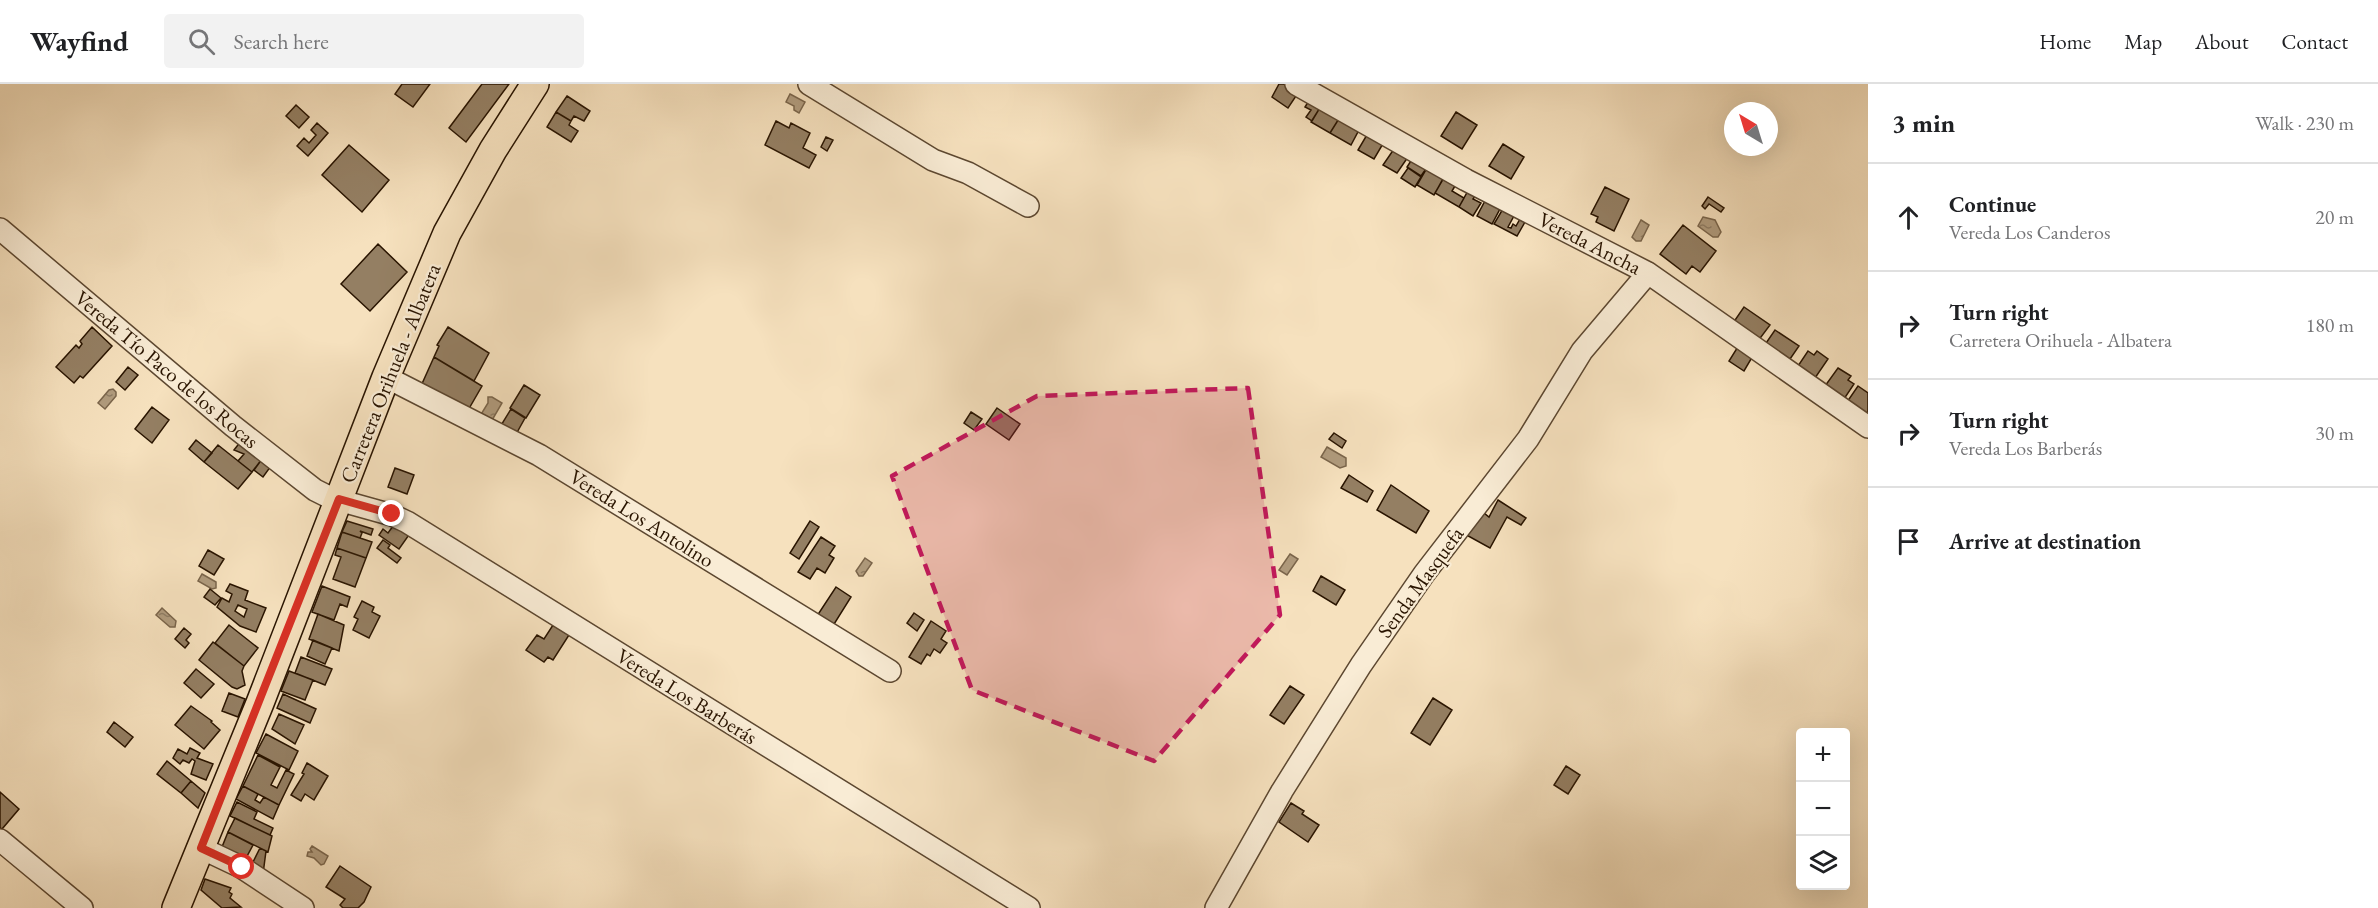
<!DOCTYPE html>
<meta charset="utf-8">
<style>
:root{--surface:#fff;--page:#f2f2f2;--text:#202124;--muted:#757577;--line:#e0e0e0}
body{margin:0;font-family:"EB Garamond",serif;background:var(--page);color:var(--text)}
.controls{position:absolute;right:18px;bottom:18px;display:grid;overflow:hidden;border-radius:6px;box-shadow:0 6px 24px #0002}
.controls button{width:54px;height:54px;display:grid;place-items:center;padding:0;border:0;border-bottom:2px solid var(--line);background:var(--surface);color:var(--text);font:30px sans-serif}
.compass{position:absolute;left:1724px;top:18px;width:54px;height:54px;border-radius:50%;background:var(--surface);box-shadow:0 6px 24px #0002;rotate:322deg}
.stop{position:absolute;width:18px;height:18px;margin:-14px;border:4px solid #d93025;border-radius:50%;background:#fff}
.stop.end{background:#d93025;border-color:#fff;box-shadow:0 2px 6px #0008}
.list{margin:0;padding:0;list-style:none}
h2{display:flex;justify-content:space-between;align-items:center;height:78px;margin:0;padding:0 24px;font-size:26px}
h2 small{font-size:20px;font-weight:400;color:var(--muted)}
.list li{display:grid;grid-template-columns:39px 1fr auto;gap:18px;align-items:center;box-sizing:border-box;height:108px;padding:0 24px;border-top:2px solid var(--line)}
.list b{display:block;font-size:22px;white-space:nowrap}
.list p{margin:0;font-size:20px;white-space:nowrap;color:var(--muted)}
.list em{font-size:20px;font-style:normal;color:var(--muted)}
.icon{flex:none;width:33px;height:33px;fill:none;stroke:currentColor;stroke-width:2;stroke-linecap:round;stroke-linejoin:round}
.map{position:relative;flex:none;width:1868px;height:824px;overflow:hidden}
header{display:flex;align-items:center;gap:36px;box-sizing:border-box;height:84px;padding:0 30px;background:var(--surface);border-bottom:2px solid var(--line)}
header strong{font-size:28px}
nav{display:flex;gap:33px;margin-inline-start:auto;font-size:21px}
.search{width:420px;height:54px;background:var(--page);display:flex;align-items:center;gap:15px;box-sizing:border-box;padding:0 21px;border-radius:6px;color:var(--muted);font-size:22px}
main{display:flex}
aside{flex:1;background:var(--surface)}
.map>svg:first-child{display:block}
.water{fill:url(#water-ripples);stroke:#7a654b;stroke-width:1.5}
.building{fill:#947f63;stroke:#291400;stroke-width:1.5;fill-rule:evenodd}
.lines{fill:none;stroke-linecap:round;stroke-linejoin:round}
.minor-casing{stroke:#5c4730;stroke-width:24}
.major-casing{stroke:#291400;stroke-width:30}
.minor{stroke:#f9ecd5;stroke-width:21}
.major{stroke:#f6e1be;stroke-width:27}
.route{stroke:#d93025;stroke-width:8}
.marked{fill:#c2185b;fill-opacity:0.2;stroke:#c2185b;stroke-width:4.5;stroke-dasharray:12 8;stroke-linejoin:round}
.labels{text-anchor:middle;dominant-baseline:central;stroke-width:4.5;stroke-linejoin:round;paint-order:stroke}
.street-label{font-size:21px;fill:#291400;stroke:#f9ecd5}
</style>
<header>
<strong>Wayfind</strong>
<div class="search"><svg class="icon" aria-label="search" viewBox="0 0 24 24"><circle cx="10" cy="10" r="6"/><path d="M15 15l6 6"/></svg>Search here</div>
<nav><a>Home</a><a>Map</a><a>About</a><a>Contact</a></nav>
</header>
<main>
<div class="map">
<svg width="1868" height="824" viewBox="0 0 1868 824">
<defs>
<pattern id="water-ripples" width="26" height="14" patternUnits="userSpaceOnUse" patternTransform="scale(1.5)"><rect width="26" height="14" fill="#b09b7d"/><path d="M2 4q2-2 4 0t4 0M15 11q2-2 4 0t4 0" fill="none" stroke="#8f7d64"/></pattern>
</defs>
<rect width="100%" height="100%" fill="#f6e1be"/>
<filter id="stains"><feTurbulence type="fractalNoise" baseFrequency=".00333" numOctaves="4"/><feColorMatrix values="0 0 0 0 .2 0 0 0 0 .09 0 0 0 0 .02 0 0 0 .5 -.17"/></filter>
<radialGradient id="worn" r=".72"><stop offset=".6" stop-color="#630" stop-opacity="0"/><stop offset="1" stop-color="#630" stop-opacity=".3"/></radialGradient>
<path class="water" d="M790,10L805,18L799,29L794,26V22L786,18Z
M1703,133L1715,136L1721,148L1718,153H1713L1698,142Z
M1641,136L1649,141L1641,157H1636L1632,153Z
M113,305L116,308V312L105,325L98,319L109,306Z
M488,313H492L502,319L491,338L480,332L488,319Z
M1327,363L1346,374V382L1340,384L1321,373Z
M1290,470L1298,475L1287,491L1279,486Z
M865,474L872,479L863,492H859L856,487Z
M202,490L216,498V504L212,505L198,497Z
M162,524L176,537L175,543H170L156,531Z
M312,762L328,772L324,780L321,781L314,774L307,772L308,768H312L310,765Z"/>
<path class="building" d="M402,0H430L413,23L395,10Z
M482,0H509L466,58L449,44Z
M1279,0H1284L1298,9L1288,24L1272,13Z
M567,12L590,27L584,37L574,32L571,37L556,28Z
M1310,15L1321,22L1312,37L1306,33L1311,26L1305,23Z
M296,21L309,33L299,44L286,32Z
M1321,22L1340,33L1330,49L1311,38Z
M556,28L571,37L569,41L578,47L571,58L547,43Z
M1456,28L1477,41L1462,65L1441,52Z
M1340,33L1360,44L1351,61L1330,49Z
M776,37L789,44L791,39L810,49L803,64L816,71L809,84L765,61Z
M317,39L328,49L308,72L297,62L304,54L309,59L316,51L311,46Z
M1368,49L1384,58L1374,75L1358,66Z
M826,53L833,56L827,67L821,63Z
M1503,60L1524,73L1511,95L1489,82Z
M349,61L389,96L362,128L322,91Z
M1394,65L1408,73L1397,89L1383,81Z
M1416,69L1428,82L1421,92L1407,83Z
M1428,82L1445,91L1434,111L1417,101Z
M1408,84L1421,93L1415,103L1401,94Z
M1446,90L1458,97L1452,107L1464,114L1459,123L1435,109Z
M1605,103L1629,115L1614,147L1596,138L1598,133L1591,130Z
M1469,105L1477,109L1473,115L1481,119L1473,132L1459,123Z
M1708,113L1724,124L1721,128L1709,120L1705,125L1702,122Z
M1486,115L1501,123L1492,140L1477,132Z
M1504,123L1515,130L1508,143L1511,144L1513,140L1516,142L1520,135L1525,138L1517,152L1494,140Z
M1683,141L1716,167L1700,188L1692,182L1686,190L1660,170Z
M378,160L407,188L370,227L341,200Z
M1744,223L1770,241L1758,257L1733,239Z
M92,243L112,262L83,294L80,292L74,299L56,283L76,261L79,264L82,260L80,257Z
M448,243L489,269L474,297L434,273L439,262L437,261Z
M1775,246L1799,262L1788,278L1764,262Z
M1739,261L1754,270L1744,287L1729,277Z
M1808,267L1814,271L1817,267L1828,275L1813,297L1796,285Z
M434,273L482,302L467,328L421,302Z
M128,283L138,291L125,306L116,298Z
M1838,284L1851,292L1848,296L1854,300L1844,315L1825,302Z
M524,301L540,311L526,334L510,324Z
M1858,302L1868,309V333L1847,318Z
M152,323L169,336L152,359L135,345Z
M997,324L1020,340L1009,356L986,340Z
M511,325L525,334L515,352L500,343Z
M971,328L982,335L974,346L964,339Z
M1334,349L1346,357L1342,364L1329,355Z
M196,356L212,369L204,378L189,365Z
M241,357L262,375L252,388L238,377L244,370L234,366Z
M218,361L252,388L238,405L204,378Z
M262,375L271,382L263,393L254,386Z
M395,384L414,391L407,410L388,403Z
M1349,391L1373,407L1367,418L1341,404Z
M1391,401L1429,427L1416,449L1377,426Z
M1498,416L1526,434L1521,441L1507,433L1490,464L1461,448L1479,425L1489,433Z
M347,437L373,445L371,451L360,447L362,449L360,454L342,448Z
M810,437L819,443L799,475L790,469Z
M396,438L411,448L399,465L379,451L383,445L388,449Z
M342,448L372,458L366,474L337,464Z
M821,453L835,462L829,471L834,474L825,489L817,484L810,495L798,488Z
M383,456L390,461L388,464L401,474L397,479L377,464Z
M337,464L366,474L355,503L333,495L341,473L335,471Z
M208,466L224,475L214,491L199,482Z
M1321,492L1345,506L1336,521L1313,507Z
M230,500L248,507L245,516L266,524L256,548L240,542L217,523L222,514L229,518L232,510L226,507ZM238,521L247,525L244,533L235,527Z
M322,502L350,513L347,523L340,520L334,536L312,528Z
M836,503L851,513L831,545L815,535Z
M210,505L221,514L215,521L204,513Z
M362,517L374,523L372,528L380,532L369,554L353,546L358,535L354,533Z
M914,529L924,536L917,547L907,539Z
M318,530L344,541L339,567L309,555Z
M931,537L946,547L941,555L947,559L940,569L934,565L930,572L927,570L921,580L909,573Z
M229,541L258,564L244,582L215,559Z
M553,541L569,551L553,576L548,573L544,578L526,566L537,551L544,555Z
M184,544L191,550L186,556L189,559L185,564L175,555Z
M313,556L332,564L325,580L307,572Z
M213,558L244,582L242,587L245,601L237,605L232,603L199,576Z
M301,573L332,585L325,601L295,589Z
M196,585L214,600L201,614L184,599Z
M289,587L313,596L305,616L281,607Z
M1290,602L1304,611L1284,640L1270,631Z
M229,609L245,615L238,633L222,627Z
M283,610L316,625L310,639L277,624Z
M1433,614L1452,626L1430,661L1411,649Z
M191,622L212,637L211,638L220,646L204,665L175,641Z
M279,630L304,641L295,660L272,645Z
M114,638L133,653L125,663L107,648Z
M266,650L298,667L289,686L256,669Z
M190,664L200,669L197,674L213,680L206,696L191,690L195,677L192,675L189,679L183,676L180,680L173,674L178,665L187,670Z
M258,671L280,683L271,701L277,704L286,686L294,690L279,721L243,702Z
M167,677L191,697L181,709L157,690Z
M307,679L328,692L314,716L305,710L301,717L291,711L304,690L302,689Z
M1566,682L1580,691L1568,710L1554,701Z
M191,697L205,709L198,724L181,709Z
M243,702L258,710L255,716L260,719L264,713L279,721L273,735L236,715Z
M0,708L19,725L2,745L0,744Z
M237,718L257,728L254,735L273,744L270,751L230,732Z
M1291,719L1304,727L1302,730L1319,741L1308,758L1279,738Z
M235,734L272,752L268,768L228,748Z
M228,748L253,761L245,776L252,780L260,764L266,767L263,790L220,768Z
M340,782L371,803L364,818L358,824H343L340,821L345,815L326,803Z
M205,795L231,804L229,808L232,810L230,814L241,823L222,824L201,806Z"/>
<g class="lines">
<g class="minor-casing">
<path id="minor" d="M809,0L933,76L968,89L1028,122
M1296,0L1466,96L1648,189L1868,343
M0,145L233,342L315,406L331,414L392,431L407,438L1029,824
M386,293L539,371L890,587
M0,756L82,824
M201,764L241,783L303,824
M1216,824L1282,707L1361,581L1424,490L1528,355L1582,267L1648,189"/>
</g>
<g class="major-casing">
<path id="major" d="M176,824L260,619L386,293L447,149L493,66L535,0"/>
</g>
<use href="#minor" class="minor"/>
<use href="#major" class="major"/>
</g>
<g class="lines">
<path class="route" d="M242,783L201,764L339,415L392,430"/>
</g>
<path class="marked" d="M1248,304L1280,531L1154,677L972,606L892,392L1037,312Z"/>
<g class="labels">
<g class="street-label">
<text transform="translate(1590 159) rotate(27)">Vereda Ancha</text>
<text transform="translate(167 285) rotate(40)">Vereda Tío Paco de los Rocas</text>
<text transform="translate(390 289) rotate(-68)">Carretera Orihuela - Albatera</text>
<text transform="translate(642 434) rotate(32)">Vereda Los Antolino</text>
<text transform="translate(1420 498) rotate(-54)">Senda Masquefa</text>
<text transform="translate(687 612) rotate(32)">Vereda Los Barberás</text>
</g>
</g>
<rect width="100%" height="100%" filter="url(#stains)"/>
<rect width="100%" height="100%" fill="url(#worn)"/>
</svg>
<div class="controls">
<button>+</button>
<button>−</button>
<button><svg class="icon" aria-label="layers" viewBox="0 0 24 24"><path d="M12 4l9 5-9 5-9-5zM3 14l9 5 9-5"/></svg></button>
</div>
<svg class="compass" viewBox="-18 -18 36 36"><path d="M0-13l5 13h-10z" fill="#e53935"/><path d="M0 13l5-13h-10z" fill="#757577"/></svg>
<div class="stop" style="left:242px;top:783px"></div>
<div class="stop end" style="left:392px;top:430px"></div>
</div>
<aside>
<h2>3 min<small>Walk · 230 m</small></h2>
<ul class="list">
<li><svg class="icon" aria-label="ahead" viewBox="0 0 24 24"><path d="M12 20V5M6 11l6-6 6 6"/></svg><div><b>Continue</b><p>Vereda Los Canderos</p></div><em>20 m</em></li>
<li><svg class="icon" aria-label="right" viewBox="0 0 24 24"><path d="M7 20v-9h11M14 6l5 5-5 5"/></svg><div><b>Turn right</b><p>Carretera Orihuela - Albatera</p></div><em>180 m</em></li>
<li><svg class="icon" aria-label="right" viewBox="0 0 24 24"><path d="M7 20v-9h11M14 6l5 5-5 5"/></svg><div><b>Turn right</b><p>Vereda Los Barberás</p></div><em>30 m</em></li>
<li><svg class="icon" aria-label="arrive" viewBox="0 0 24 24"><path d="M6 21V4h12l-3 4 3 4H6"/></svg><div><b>Arrive at destination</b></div></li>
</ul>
</aside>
</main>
